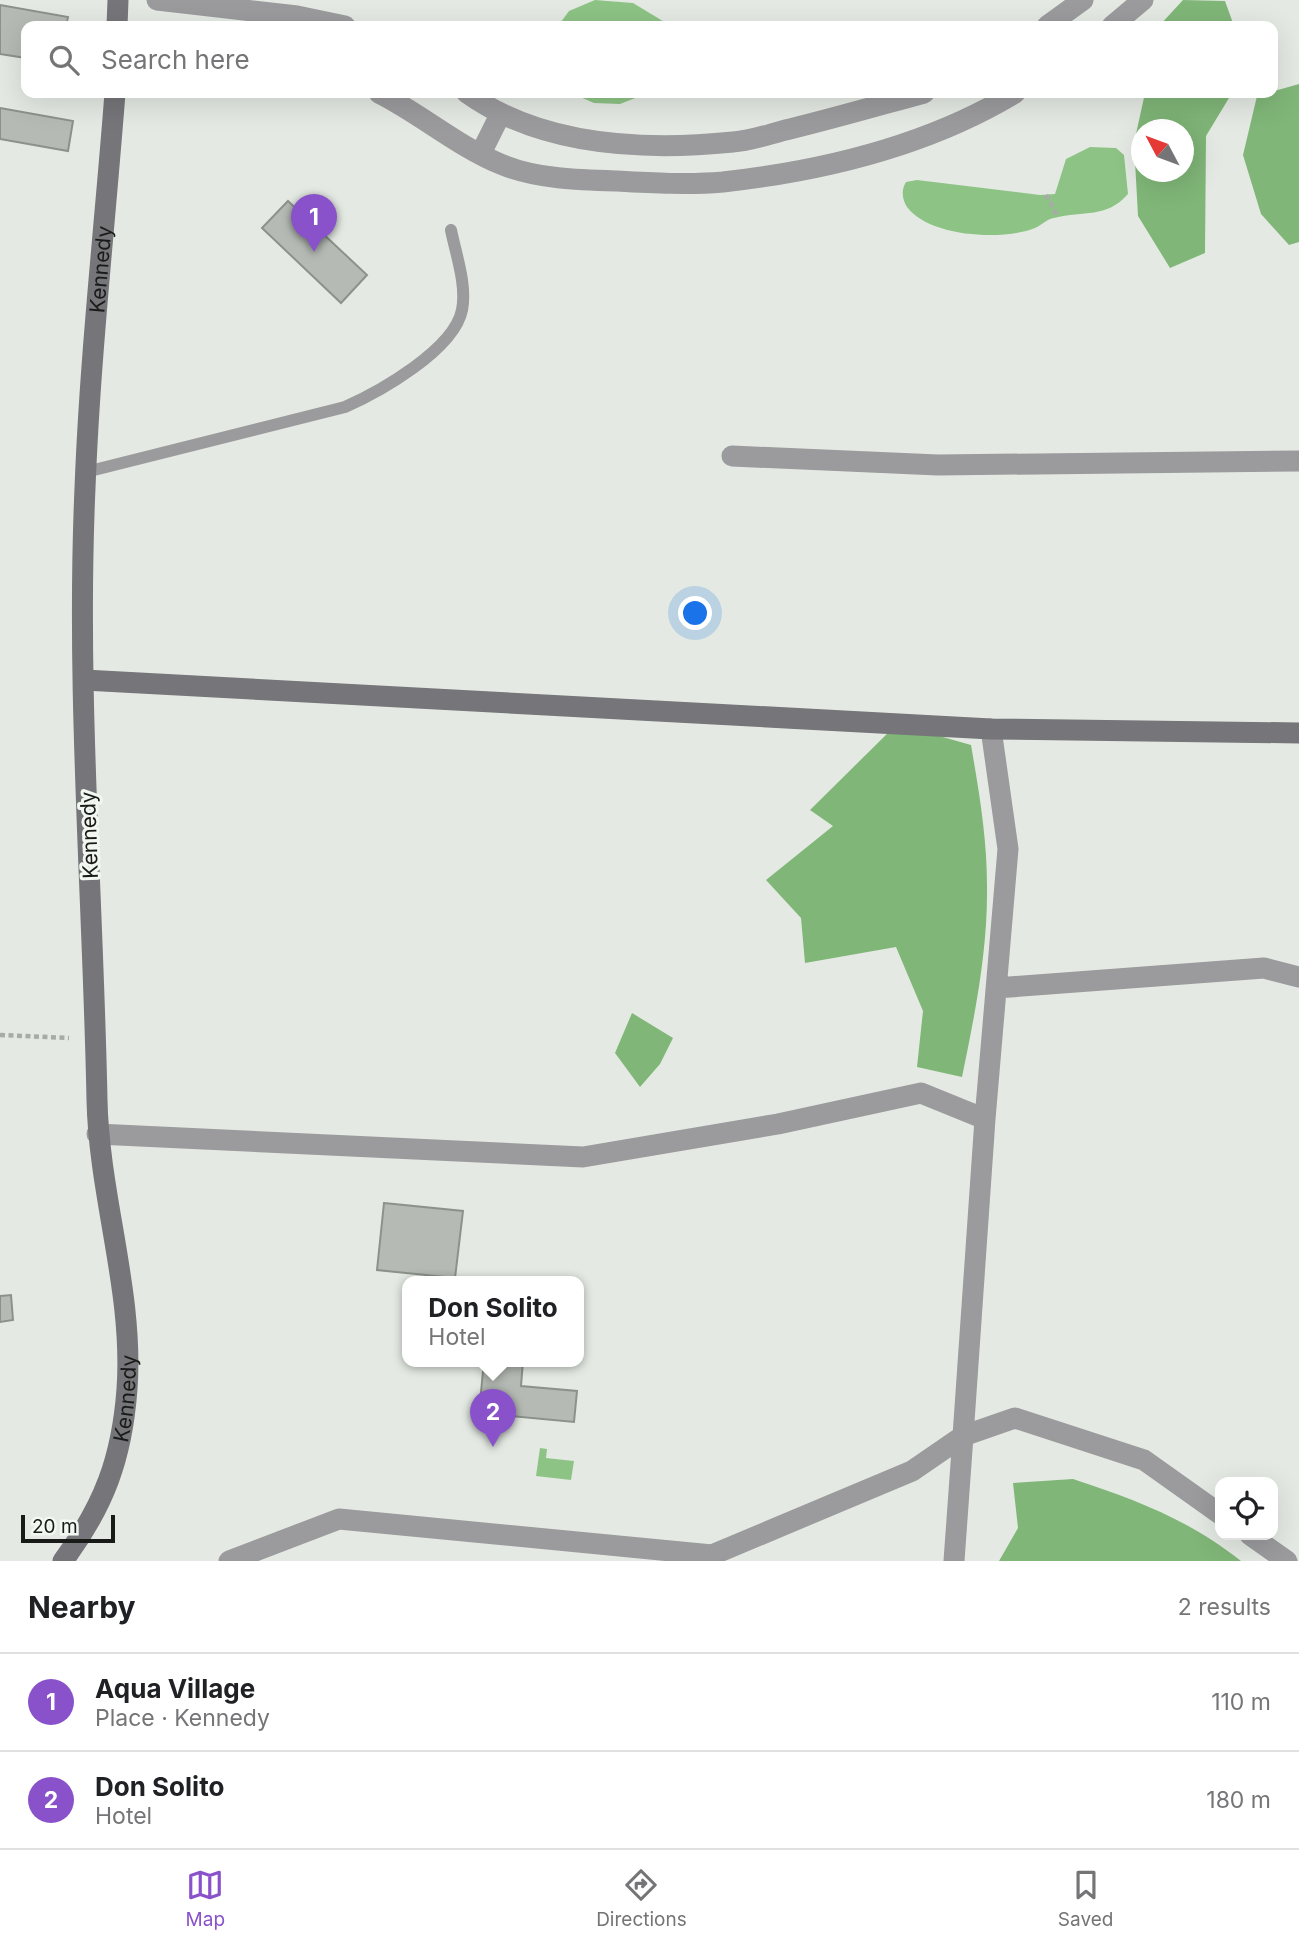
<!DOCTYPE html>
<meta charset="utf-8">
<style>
:root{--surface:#fff;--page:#f2f2f2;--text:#202124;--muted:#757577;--line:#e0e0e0;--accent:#8952ca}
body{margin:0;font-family:Inter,sans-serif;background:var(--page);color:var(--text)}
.controls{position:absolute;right:21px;bottom:21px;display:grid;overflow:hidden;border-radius:14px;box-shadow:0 7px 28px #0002}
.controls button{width:63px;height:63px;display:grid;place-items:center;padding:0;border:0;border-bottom:2px solid var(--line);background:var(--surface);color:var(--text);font:35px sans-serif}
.compass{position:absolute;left:1131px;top:119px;width:63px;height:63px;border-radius:50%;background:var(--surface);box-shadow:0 7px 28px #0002;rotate:311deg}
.scale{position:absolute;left:21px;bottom:18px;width:94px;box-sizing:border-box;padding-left:7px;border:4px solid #191b19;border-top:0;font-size:19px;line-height:24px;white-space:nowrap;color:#191b19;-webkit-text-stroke:5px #f2f8f1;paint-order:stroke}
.you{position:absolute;left:696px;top:614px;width:24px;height:24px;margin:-18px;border:5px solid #fff;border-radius:50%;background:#1a73e8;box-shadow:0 0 0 10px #1a73e833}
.badge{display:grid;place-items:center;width:46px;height:46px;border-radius:50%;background:var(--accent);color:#fff;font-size:23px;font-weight:700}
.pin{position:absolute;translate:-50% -58px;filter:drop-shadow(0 2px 4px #0008)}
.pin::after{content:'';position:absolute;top:37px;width:24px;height:21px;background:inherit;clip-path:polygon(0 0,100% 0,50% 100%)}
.popup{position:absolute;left:402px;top:1276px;width:182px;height:91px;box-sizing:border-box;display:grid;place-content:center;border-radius:14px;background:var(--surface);filter:drop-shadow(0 2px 5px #0005);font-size:23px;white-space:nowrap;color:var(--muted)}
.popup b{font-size:26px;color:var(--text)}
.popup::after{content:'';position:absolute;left:50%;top:100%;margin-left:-14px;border:14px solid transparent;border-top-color:var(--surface)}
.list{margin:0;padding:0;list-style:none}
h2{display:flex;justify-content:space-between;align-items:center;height:91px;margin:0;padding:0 28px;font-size:30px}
h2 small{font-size:23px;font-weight:400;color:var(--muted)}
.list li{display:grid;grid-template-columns:46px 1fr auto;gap:21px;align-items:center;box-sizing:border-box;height:98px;padding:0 28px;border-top:2px solid var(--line)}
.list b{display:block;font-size:26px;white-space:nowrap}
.list p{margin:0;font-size:23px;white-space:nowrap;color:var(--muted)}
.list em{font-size:23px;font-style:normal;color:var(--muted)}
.icon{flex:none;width:38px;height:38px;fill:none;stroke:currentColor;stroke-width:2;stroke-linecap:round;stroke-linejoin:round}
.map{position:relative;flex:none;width:1299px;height:1561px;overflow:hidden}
.search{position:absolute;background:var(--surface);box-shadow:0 7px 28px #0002;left:21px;right:21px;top:21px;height:77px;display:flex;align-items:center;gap:18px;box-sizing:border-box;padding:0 24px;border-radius:14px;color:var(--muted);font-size:26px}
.sheet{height:287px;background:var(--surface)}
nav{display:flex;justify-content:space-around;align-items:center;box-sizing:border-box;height:98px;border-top:2px solid var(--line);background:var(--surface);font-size:19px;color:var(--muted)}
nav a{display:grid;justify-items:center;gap:4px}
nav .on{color:var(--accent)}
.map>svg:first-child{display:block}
.forest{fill:#80b678;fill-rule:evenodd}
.water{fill:#8dc385}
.building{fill:#b5bab4;stroke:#8c928b;stroke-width:2}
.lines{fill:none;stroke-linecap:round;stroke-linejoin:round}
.path{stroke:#a7aca6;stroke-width:4.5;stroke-dasharray:5 3.5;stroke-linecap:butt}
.lane{stroke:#9b9a9d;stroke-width:12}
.street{stroke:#9b9a9d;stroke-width:21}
.secondary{stroke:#767579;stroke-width:21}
.labels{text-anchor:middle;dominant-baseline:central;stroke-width:6;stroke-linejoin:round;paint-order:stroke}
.street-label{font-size:21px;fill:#191b19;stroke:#f2f8f1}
</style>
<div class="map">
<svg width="1299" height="1561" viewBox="0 0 1299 1561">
<rect width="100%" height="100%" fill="#e4eae3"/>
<path class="forest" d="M1183,0L1225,1L1234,26H1159Z
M1299,84V242L1289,245L1261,214L1243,155L1257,96Z
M1145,93H1232L1206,136L1205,253L1170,268L1138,216L1134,143ZM1142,130H1184V172H1142Z
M897,724L971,745C979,791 987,838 987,885C988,950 975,1014 962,1077L917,1067L923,1011L896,947L805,963L801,918L766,880L833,826L810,810Z
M632,1013L673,1038L660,1064L640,1087L615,1053Z
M1073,1479C1136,1500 1188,1519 1241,1561H999L1018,1528L1013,1483Z"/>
<path class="water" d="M595,0L633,3L671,26H558L569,11Z
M571,93H648L620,104L594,103Z
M1090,147L1116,148L1124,155L1128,194C1106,219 1084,210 1054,218C1047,219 1042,225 1035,228C1003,241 929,237 907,207C902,199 901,190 906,182L917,180L1040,195L1055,194L1066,159Z
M540,1448L547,1449L546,1458L574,1461L571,1480L536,1476Z"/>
<path class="building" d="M0,5L68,17L66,26H26V58L0,54Z
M0,108L73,121L68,151L0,139Z
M288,201L367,275L341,303L262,228Z
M384,1203L463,1211L455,1278L377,1270Z
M11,1295L13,1320L0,1322V1296Z
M484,1361H523L521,1386L577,1391L574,1422L479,1413Z"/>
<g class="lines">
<path class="path" d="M1046,195L1058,217
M0,1035L69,1038"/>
<path class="lane" d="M86,472L345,407C379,392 454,350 462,310C467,285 456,255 451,230"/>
<path class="street" d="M157,0L297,16L345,26
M1047,26L1083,0
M1112,26L1143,0
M379,93C421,114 458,147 503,165C537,179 580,180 617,181C652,183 689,185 723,182C822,171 929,145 1015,93
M467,93C542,147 644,151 733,142C752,141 772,133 790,129C835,118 880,105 924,93
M481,153L500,115
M732,456L938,465L1299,461
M996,988L1264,968L1299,977
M97,1134L583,1157L778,1124L921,1093L985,1119
M1250,1535L1287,1561
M229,1561L339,1519L712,1555L912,1471L963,1436L985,1119L1008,849L991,729
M954,1561L963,1436L1015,1418L1144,1460L1220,1514"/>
<g class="secondary">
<path d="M117,26L118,0"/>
<path d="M84,680L991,729L1299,733"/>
<path id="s1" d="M63,1561C104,1506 122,1458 127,1389C134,1292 99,1197 97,1100C93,896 76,691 85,488C90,356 105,224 115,93"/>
</g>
</g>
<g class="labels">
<g class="street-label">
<text stroke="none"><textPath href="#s1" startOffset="1309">Kennedy</textPath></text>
<text transform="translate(89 835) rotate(-92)">Kennedy</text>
<text stroke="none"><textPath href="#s1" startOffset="177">Kennedy</textPath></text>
</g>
</g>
</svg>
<div class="controls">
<button><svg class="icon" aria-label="locate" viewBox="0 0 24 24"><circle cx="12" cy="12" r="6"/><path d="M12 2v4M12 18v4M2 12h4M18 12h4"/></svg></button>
</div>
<svg class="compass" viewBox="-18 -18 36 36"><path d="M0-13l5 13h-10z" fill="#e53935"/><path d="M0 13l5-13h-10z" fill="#757577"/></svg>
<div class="scale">20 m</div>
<div class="you"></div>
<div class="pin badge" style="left:314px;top:252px">1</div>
<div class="pin badge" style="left:493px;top:1447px">2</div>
<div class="popup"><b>Don Solito</b>Hotel</div>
<div class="search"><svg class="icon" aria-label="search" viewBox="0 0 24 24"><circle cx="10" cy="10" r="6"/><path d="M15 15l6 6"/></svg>Search here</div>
</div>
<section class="sheet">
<h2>Nearby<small>2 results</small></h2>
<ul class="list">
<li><span class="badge">1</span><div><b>Aqua Village</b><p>Place · Kennedy</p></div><em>110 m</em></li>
<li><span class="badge">2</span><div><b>Don Solito</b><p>Hotel</p></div><em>180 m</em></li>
</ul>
</section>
<nav>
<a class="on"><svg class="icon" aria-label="map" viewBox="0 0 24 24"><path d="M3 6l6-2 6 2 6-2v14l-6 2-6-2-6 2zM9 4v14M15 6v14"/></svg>Map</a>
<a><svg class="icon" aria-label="directions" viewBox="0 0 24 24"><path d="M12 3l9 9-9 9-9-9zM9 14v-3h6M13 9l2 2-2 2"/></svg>Directions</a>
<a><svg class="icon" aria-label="saved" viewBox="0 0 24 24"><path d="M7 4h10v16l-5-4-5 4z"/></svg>Saved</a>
</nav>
